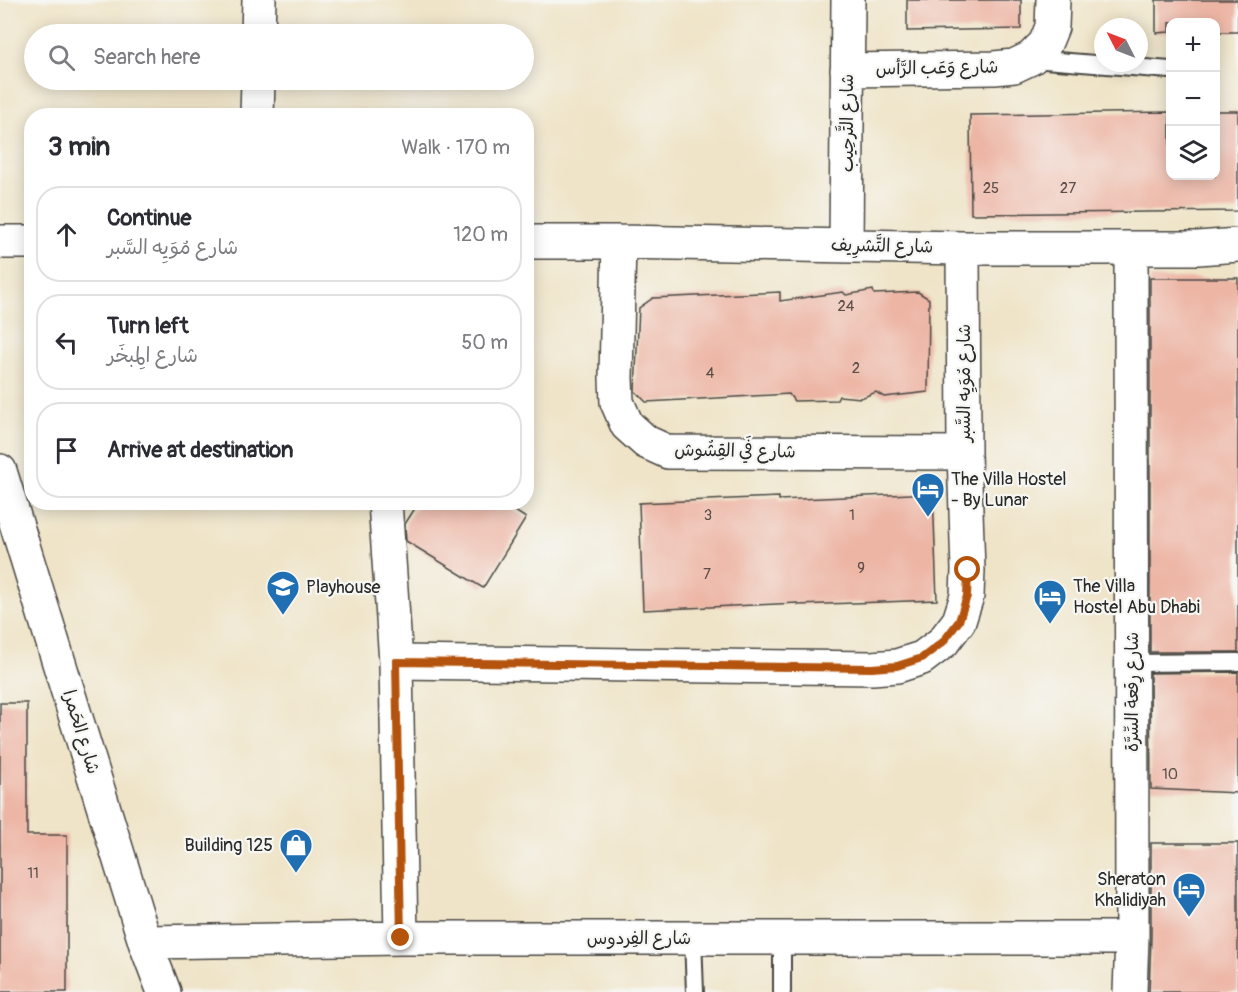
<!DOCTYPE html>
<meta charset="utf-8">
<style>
:root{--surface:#fff;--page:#f2f2f3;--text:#2b2b33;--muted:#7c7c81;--line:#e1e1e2}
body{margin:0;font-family:Pangolin,"Playpen Sans Arabic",sans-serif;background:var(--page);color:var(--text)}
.controls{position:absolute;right:18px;top:18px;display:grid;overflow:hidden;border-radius:12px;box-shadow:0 3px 15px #0003}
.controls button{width:54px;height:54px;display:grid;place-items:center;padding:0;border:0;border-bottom:2px solid var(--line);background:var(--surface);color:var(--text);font:30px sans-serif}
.compass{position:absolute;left:1094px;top:18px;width:54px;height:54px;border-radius:50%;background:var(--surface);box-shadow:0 3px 15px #0003;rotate:312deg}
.stop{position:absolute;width:18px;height:18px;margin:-14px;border:4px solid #b45309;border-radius:50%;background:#fff}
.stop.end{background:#b45309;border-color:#fff;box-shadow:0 2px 6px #0008}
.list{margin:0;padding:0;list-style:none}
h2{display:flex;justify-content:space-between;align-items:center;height:78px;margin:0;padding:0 24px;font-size:26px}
h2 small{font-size:20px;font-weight:400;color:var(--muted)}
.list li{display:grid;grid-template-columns:39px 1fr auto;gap:18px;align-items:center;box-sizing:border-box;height:96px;margin:0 12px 12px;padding:0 12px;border:2px solid var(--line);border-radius:24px}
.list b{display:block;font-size:22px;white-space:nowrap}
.list p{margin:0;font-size:20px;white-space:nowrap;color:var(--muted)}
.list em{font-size:20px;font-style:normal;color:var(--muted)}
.icon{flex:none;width:33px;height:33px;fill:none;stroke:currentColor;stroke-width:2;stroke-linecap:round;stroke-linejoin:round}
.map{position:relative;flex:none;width:1238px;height:992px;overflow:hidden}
.search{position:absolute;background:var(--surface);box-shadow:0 3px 15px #0003;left:24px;top:24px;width:510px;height:66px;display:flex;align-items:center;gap:15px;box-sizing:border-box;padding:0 21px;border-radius:33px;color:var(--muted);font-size:22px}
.panel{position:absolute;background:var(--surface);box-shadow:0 3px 15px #0003;left:24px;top:108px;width:510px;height:402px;border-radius:24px}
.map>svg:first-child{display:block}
.building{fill:#edb5a4}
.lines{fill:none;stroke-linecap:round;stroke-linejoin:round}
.service-casing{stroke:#484743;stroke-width:20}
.minor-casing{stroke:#484743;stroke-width:36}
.service{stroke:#fff;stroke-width:16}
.minor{stroke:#fff;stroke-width:33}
.route{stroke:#b45309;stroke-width:8}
.labels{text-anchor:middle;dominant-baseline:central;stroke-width:4.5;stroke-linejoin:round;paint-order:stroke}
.number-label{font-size:15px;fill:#5c4e49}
.street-label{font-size:18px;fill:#2b2b2b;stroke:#f6f6f2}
.poi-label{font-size:18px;fill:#2b2b2b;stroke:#f6f6f2;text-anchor:start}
</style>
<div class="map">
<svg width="1238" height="992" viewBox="0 0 1238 992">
<rect width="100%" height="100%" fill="#f6f6f2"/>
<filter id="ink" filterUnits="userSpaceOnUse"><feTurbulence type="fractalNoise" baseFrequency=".0167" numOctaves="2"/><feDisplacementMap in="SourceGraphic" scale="12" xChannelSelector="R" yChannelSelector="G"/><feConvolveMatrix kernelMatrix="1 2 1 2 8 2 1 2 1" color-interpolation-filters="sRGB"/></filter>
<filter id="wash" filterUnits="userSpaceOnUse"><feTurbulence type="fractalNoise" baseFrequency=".008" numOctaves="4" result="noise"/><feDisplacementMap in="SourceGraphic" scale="24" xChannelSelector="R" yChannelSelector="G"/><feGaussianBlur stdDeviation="1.35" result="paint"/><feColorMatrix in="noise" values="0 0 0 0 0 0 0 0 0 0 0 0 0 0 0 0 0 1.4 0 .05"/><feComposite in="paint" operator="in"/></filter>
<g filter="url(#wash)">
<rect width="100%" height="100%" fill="#efe4c8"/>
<g id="blocks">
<path class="building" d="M907,0H1021V29L907,31Z
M1156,0H1238V32H1215V22H1170V32L1156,33Z
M1215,111H1238V211L971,214L970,115L1170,112V176H1215Z
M1150,278H1238V652H1150Z
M873,290L874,294L918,292L929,299L928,392L884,397L876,392L861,398L839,396L837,400L794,401L789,394L646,402L635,391L639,308L653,298L780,292V301L843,292L846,295Z
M933,493L937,600L798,605V603L643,610L639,503L779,497V500Z
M419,502H501L526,518L483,588L406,541L405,524Z
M1238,672V793L1151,789L1150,673Z
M0,703H27V835H67V992H0Z
M1151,843H1238V992H1149L1151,938Z"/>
</g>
</g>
<g filter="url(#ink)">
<use href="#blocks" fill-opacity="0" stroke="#484743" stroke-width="1.5"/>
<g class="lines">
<g class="service-casing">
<path id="service" d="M1032,59L1170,70
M1132,663L1238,662
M693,938L695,992
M782,992V938"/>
</g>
<g class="minor-casing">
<path id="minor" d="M258,34L259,0
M847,70L994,68L1014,66L1031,58L1045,44L1052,27L1053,0
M257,116L258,80
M0,242H32
M526,242H619L963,248H1198L1238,245
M619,242L616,378L617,402L627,425L646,442L668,452L964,453
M846,246L848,0
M0,471L145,942L164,992
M385,502L396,662L401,938
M396,662L872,668L897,666L922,658L943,642L959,621L967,596L968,570L964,453L963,248
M145,942L401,938H1132
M1130,992L1132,938L1131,248"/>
</g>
<use href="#service" class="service"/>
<use href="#minor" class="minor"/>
</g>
</g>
<g class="lines" filter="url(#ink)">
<path class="route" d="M401,938L396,662L872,668L897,666L922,658L943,642L959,621L967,596L968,570"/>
</g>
<defs>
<g id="hotel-pin" transform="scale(1.725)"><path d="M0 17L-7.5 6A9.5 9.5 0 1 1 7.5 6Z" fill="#1f6fb2" stroke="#f6f6f2"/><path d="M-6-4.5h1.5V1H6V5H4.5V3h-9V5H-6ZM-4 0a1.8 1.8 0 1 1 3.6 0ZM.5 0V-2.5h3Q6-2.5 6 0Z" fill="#fff"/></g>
<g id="school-pin" transform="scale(1.725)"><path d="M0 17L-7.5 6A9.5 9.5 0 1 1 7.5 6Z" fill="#1f6fb2" stroke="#f6f6f2"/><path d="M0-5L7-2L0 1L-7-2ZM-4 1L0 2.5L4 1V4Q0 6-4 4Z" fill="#fff"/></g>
<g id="shop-pin" transform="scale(1.725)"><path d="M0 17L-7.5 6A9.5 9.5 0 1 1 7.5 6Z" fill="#1f6fb2" stroke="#f6f6f2"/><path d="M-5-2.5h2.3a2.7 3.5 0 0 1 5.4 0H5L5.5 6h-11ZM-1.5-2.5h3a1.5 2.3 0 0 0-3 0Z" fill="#fff"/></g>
</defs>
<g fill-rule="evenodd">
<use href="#hotel-pin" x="928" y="489"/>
<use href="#school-pin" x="283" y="587"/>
<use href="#hotel-pin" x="1050" y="596"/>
<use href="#shop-pin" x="296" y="845"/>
<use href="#hotel-pin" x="1189" y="889"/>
</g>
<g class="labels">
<g class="number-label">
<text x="991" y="188">25</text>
<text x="1068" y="188">27</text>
<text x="846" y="306">24</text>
<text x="856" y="368">2</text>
<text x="710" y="373">4</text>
<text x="708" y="515">3</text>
<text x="852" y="515">1</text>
<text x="861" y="568">9</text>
<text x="707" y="574">7</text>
<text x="1170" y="774">10</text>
<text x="33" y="873">11</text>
</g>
<g class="street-label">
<text transform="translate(937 68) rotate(-1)">شارع وَعَب الرَّأس</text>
<text transform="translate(847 123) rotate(-90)">شارع التَّرحِيب</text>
<text transform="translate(882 246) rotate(1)">شارع التَّشرِيف</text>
<text transform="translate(964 383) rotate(-90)">شارع مُوَيِه السَّبر</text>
<text transform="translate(735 451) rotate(1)">شارع فَي القِشُوش</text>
<text transform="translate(1132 692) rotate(-90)">شارع رِقعة السِّرَّة</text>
<text transform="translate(81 732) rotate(73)">شارع الحَمرا</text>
<text x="639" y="938">شارع الفِردوس</text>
</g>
<g class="poi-label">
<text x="951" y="479">The Villa Hostel<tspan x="951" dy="21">- By Lunar</tspan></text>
<text x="1073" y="586">The Villa<tspan x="1073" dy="21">Hostel Abu Dhabi</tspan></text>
<text x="306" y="587">Playhouse</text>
<text x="273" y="845" text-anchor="end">Building 125</text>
<text x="1166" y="879" text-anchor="end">Sheraton<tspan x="1166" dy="21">Khalidiyah</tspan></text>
</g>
</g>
</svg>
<div class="controls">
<button>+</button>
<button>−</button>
<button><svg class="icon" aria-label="layers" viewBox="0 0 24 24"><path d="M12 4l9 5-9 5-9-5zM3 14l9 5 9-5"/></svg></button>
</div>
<svg class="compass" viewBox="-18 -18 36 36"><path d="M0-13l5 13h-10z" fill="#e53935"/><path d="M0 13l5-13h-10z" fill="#7c7c81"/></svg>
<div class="stop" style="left:968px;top:570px"></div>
<div class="stop end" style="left:401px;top:938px"></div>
<div class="search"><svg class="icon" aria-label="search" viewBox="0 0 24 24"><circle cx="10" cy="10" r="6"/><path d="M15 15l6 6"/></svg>Search here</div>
<section class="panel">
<h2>3 min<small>Walk · 170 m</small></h2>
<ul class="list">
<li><svg class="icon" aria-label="ahead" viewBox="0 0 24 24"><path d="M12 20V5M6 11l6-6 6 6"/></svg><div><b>Continue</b><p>شارع مُوَيِه السَّبر</p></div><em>120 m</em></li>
<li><svg class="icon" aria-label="left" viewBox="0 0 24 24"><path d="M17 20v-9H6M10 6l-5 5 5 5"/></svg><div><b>Turn left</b><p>شارع المِبخَر</p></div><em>50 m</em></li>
<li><svg class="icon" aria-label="arrive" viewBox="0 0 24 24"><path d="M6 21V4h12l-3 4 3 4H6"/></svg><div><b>Arrive at destination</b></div></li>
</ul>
</section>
</div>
